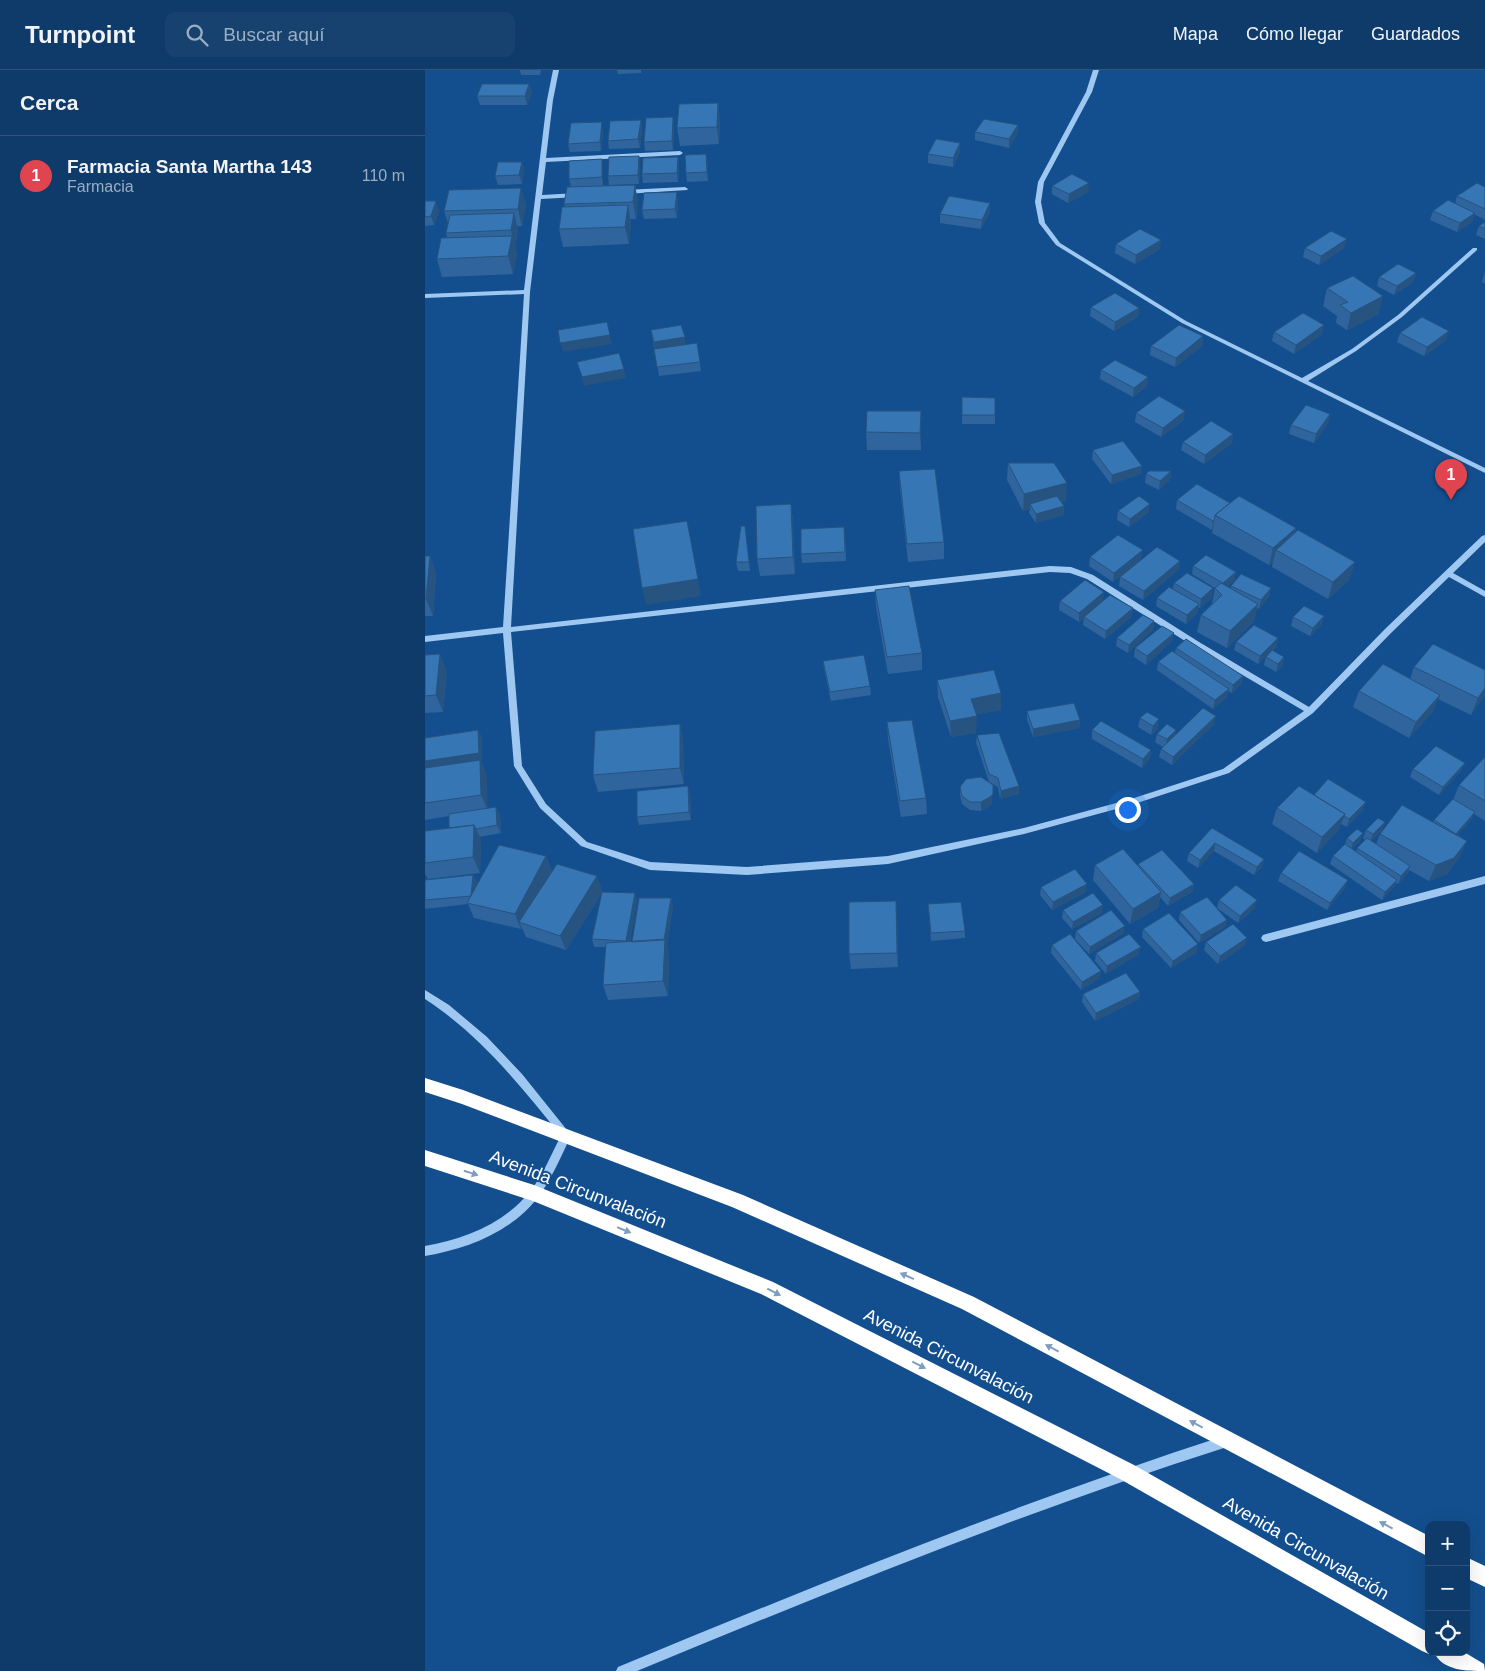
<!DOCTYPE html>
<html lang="es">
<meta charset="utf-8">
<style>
:root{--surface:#0e3b6a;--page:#174270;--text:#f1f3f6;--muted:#9badc1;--line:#2e557e;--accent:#ffc85e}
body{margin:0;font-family:Arial,sans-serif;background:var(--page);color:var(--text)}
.controls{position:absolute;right:15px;bottom:15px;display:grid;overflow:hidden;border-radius:10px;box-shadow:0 5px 20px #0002}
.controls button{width:45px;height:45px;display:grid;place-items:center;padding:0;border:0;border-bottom:1px solid var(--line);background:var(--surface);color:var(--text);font:25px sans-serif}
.you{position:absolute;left:702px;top:739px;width:18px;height:18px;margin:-12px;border:4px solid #fff;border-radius:50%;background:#1a73e8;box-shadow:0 0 0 8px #1a73e833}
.badge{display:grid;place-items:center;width:32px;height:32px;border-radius:50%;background:var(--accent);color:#fff;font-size:16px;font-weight:700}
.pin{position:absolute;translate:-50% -41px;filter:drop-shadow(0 1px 2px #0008)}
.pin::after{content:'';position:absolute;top:26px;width:18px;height:15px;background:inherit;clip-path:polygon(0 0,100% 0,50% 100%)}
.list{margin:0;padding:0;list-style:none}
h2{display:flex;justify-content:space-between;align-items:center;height:65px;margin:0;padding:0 20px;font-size:21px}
h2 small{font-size:16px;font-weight:400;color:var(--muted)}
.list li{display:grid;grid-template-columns:32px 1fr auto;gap:15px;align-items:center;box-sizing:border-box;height:80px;padding:0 20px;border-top:1px solid var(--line)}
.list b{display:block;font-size:19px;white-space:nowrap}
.list p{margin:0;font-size:16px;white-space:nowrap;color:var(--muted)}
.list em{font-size:16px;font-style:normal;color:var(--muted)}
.icon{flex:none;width:28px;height:28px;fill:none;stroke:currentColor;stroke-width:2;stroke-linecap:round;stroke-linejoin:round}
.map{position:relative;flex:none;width:1060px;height:1601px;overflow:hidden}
header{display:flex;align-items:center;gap:30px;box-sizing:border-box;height:70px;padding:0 25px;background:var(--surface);border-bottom:1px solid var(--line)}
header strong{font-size:24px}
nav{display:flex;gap:28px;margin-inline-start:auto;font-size:18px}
.search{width:350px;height:45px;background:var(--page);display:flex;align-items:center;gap:12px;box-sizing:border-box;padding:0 18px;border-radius:10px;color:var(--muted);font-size:19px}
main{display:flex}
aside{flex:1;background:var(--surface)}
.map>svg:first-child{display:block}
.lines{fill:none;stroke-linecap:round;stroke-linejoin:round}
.minor{fill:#9ec8f1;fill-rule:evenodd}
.highway{fill:#fff;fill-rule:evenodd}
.wall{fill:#2f659c}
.shaded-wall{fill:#26537f}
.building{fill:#3776b5;stroke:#26537f}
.oneway{fill:#7d9ec1}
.labels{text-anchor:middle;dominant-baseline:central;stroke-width:4;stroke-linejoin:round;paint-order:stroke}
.near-street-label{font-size:18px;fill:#fff;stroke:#134f8e}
</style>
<header>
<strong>Turnpoint</strong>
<div class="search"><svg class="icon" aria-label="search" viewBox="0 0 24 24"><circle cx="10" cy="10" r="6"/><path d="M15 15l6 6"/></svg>Buscar aquí</div>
<nav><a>Mapa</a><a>Cómo llegar</a><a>Guardados</a></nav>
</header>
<main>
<aside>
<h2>Cerca<small></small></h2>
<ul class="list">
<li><span class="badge" style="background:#e0444e">1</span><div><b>Farmacia Santa Martha 143</b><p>Farmacia</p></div><em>110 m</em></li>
</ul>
</aside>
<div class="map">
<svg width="1060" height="1601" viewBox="0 0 1060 1601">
<rect width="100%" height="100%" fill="#134f8e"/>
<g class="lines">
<path class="minor" d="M128,0H134L128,30L121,88L255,81L258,83L255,85L121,92L117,125L153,123L156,125L153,127L116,129L105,222L86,557L625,496L646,497L668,505L774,572L884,637L960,559L1057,466L1060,465V472L1028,503L1060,521V527L1024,507L966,563L888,643L804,703L706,735L599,764L463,794L322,805L225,800L156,776L115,738L89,696L78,563L0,572V566L78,557L99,224L0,228V224L99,220L122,30ZM625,502L645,503L662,509L768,576L879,641L798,699L706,729L599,758L463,786L322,797L225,792L162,772L121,734L97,696L86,562Z
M668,0H674L667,22L619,112L616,132L620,153L635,173L761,251L877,308L927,279L973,245L1048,178H1052V180L977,247L931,281L883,311L1060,398V403L757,253L631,175L614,153L610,132L613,112L661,22Z
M260,117L263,119L262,120L200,124L197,122L200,120Z
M1060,806V814L841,872L838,871L836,868L838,865L841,864Z
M0,920L24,935L62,967L97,1004L146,1065C137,1085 127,1108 114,1126C87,1162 42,1179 0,1186V1176C40,1169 81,1153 106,1120C119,1104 126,1084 136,1066C95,1015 55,965 0,929Z
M802,1365L806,1367L808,1371L806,1375L802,1377C601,1441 406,1521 212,1601H191L193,1597C394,1514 595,1432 802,1365Z"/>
<path class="highway" d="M0,1008L38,1020L318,1125L549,1227L1004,1466V1487L537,1239L307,1137L37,1034L0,1022Z
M0,1080L109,1115L348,1212L709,1395L1004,1563V1582H1009L1004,1584L997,1581L695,1409L336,1224L108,1131L0,1096Z
M1041,1487L1060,1496V1517L1041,1508Z
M1009,1582H1039L1059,1594L1060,1601C1042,1601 1017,1601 1009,1582Z"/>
</g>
<path class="wall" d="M95,0H116L115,5H96Z
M192,0H216V3L193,4Z
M104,14L107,23L102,35H55L52,26Z
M293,33L295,50L294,74L255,76L252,58Z
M248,47L249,56L248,80L220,81L219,72Z
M216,50L217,58L215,78L184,79L183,71Z
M593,55L592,64L584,78L550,70V62Z
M178,61L176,81L145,82L143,74Z
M535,73V82L528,97L503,93V84Z
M253,87L254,96L253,112L218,113L217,104Z
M97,92L99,100L97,114L73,115L70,106Z
M283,93V111L262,112L261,103Z
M215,94L214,114L184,115L183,106Z
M178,98V116L210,115L213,133L211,149H205L206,153L204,174L138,177L134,159L140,137L139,134L146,117L144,109Z
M627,116L663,122L643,133L627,124Z
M1060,117V150L1049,144L1047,152L1032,162L1005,150L1008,141L1030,134L1032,126Z
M96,118L101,135L97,156H92L93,160L90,178L92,183L88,204L17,207L12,189L22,168L21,163L23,153L19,141Z
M0,131L14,140L9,155L0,156Z
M253,131L252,148L219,149L217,140Z
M565,142L556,159L515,153V144Z
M1060,152V169L1051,165L1054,156Z
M691,174L735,179L710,194L690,183Z
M880,178H919L894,195L878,187Z
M1060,201V214L1057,212Z
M991,203L988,212L969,225L952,216L954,207Z
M902,218L954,244L922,260L911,253L912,246L898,236Z
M666,237L714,238L713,247L689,261L665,246Z
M226,260L261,275L272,273L276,301L234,306Z
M849,262L897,264L869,284L847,271Z
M975,263L1021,270L999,286L972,272Z
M778,266L777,276L750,297L725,285L726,276Z
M676,300L723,307L722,316L708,327L675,309Z
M570,328V354H537V345Z
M496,341V380H442L441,362Z
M711,343L759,350L736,367L710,352Z
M905,344L903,353L889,373L864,364L866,355Z
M808,364L807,373L779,394L756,380L758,372Z
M668,380L716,404L686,414L667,389Z
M583,393L641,431L636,432L639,445L611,453L604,443L605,439L598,441L582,410Z
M474,401L519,472V489L483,492L475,419Z
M746,401L745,410L734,420L720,413L721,404Z
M752,430L805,433L871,458L870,463L925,509L903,529L847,497L848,492L844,495L787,463L788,459L787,460L751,439Z
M366,434L368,451L370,504L335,506L332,489Z
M693,441L724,442L704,457L692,450Z
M321,465L325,501H313L311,492Z
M420,466L421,491L377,493L376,484Z
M0,486H5L11,503L8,546H0Z
M665,487L716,489L688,512L664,496Z
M768,496L811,502L809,511L802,517L806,519V516L846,518L844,527L834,539L832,538L829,551L802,578L772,562L776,545L787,534L790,518L767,504Z
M754,499L718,530L694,516L695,507Z
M749,513L787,527L775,538L773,537L772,543L761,554L731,536L732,528L748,519Z
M450,520L497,583V600L463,604L451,537Z
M678,530L708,538L706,547L680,569L658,555L659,548L654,552L634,540L635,531Z
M899,546L896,555L885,566L866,556L868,547Z
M729,551L728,560L703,583L691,576L692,568Z
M853,568L851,577L847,581L859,587L857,596L851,602L839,595L841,587L842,585L833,594L809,580L811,572Z
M747,571L721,595L709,587L710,578Z
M751,578L818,606L816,614L807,623L803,621L802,627L788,639L732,600L733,592L750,583Z
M0,585L22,601L18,642L0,643Z
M398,591L445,616L446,625L406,631L399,599Z
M989,597L1060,600V625L1046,645L1013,629L1008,642L984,668L928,637L934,621L985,609Z
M512,610L576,623V640L551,644V663L526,667L513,627Z
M602,641L655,650L654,658L608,667L602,649Z
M715,648L733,658L726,665L713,657Z
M462,652L501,728L502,744L476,747L463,669Z
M255,654L258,671L259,714L173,722L168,705Z
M789,654L747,695L734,687L736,679L738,677L730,672L732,664L750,665Z
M53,660L57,668V691H56L62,706V738L75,745L76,763L54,767L56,770L55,803L3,809L0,804V761L24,758V746L0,750V668Z
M667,660L726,680L725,688L717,698L667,669Z
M552,665L594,724L575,729L573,717L564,712L551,673Z
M1060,687V751L1049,744L1046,750L1033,765L1042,771L1035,786L1022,804L1004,811L984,800L982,804L973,814L971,813L969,817L957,830L905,794L908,786L920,774L922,768L938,763L935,771L927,779L931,782L932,778L940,770L938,768L941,760L960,752L957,760L946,771L951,774L955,764L1008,752L1009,750L1028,730L1034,715Z
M1040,693L1036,701L1014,725L985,707L988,699Z
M535,717L567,732L565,736L556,741L545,740L537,734L535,725Z
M265,724L266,750L214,755L212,747Z
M889,725L938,740L922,757L916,754L914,760L892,783L847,754L852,738Z
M787,758L839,789L837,797L829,805L789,781L773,798L762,791L764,783Z
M121,786L127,801L124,806L178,822H177L210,823L212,831L205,872H207L246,828L248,836L242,875L244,884L243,926L183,930L178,915L181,877H169L167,869L177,823L141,880L101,867L97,858L96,859L49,848L43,834L0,839V810L48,805L52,813V816Z
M713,794L769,814L767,822L743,836L735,827L733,838L705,854L668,810L670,795L713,796Z
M856,803L920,818L902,840L853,811Z
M616,817L661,822L627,840L615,825Z
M794,830L830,838L813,853L792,838Z
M503,834L540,861V868L506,871Z
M678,835L677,843L647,859L637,848L638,840Z
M755,842L802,850L800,857L774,873L754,850Z
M472,846L473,897L426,899L424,884Z
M718,859L772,882L746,898L717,867Z
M651,861L699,863L664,884L650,869Z
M781,872L820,875L793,894L779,880Z
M627,875L675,908L656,920L626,883Z
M671,883L714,884L681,904L670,891Z
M715,922L714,929L670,951L657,932L658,924Z"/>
<path class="shaded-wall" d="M104,14L107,23L102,35L100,26Z
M293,33L295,50L294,74L292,57Z
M248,47L249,56L248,80L247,71Z
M216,50L217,58L215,78L213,69Z
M177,52L178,61L176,81L175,72Z
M593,55L592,64L584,78V69Z
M535,73V82L528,97V88Z
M281,84L283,93V111L282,102Z
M214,86L215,94L214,114L213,105Z
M253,87L254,96L253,112L252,103Z
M177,89L178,98V116L177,107Z
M97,92L99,100L97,114L94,105Z
M664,113L663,122L643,133L644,124Z
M210,115L213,133L211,149L208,132Z
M96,118L101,135L97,156L93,139Z
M252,122L253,131L252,148L250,139Z
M11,131L14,140L9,155L6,146Z
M565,133V142L556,159L557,150Z
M203,135L206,153L204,174L200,157Z
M89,143L93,160L90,178L86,160Z
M1050,143L1047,152L1032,162L1035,153Z
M87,166L92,183L88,204L83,186Z
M922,169L919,178L894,195L896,186Z
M736,170L735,179L710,194L711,185Z
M991,203L988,212L969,225L972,216Z
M958,226L954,244L922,260L926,243Z
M714,238L713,247L689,261L690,252Z
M899,255L897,264L869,284L871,275Z
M1024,261L1021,270L999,286L1002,277Z
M185,265L187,274L138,282L135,273Z
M778,266L777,276L750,297L751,288Z
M260,267L261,276L230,281L229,272Z
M199,299L201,308L159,316L157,307Z
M723,307L722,316L708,327L709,318Z
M496,341V380L495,363Z
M760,341L759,350L736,367L738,358Z
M905,344L903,353L889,373L891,364Z
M808,364L807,373L779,394L780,385Z
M717,396L716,404L686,414L687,405Z
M746,401L745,410L734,420L735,411Z
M642,413L641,431L608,439L605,434V439L598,441L599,424Z
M366,434L368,451L370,504L368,487Z
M725,434L724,442L704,457L705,449Z
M639,436V445L611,453V444Z
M789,450L788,459L787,460L788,451Z
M262,451L276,526L221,535L217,518Z
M871,458L867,475L851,480L848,492L844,495L848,478Z
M718,480L716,489L688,512L689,503Z
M5,486L11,503L8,546L1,529Z
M755,491L754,499L718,530L719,521Z
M930,492L925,509L903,529L908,512Z
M811,502L809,511L796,522L798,513Z
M788,518L787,527L775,538L776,529Z
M846,518L844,527L834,539L836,530Z
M679,522L678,531L654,552V543Z
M774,534L772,543L761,554L762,545Z
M833,534L829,551L802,578L805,561Z
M708,538L706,547L680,569L681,561Z
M899,546L896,555L885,566L888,558Z
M729,551L728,560L703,583L704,575Z
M749,563L747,571L721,595L722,586Z
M853,568L851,577L833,594L835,586Z
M15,584L22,601L18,642L11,625Z
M859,587L857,596L851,602L853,594Z
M818,606L816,614L807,623L808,615Z
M1060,618V625L1046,645L1053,628Z
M804,619L802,627L788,639L790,630Z
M576,623V640L546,645V629Z
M1015,625L1008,642L984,668L991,652Z
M552,646L551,663L526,667L525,651Z
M791,646L789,654L747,695L748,687Z
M734,649L733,658L726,665L728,656Z
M655,650L654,658L608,667V659Z
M255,654L258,671L259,714L255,698Z
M53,660L57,668V691H56L62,706L63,741L56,725L0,700V691Z
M751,660L750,668L740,678L742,669Z
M726,680L725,688L717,698L718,689Z
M1040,693L1036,701L1014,725L1018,717Z
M263,716L265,724L266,750L264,742Z
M594,716V724L575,729L576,721Z
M568,724L567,732L565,736L556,741V732Z
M941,732L938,740L922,757L924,749Z
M71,737L75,745L76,763L72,755Z
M1050,742L1046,750L1027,772L1031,764Z
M920,744L914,760L892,783L897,767Z
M960,752L957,760L945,772L948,764Z
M49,755L56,770L55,803L48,787Z
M938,763L935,771L925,781L928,773Z
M1042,771L1035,786L1022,804L1004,811L1011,795Z
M790,773L789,781L773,798L775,790Z
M121,786L127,801L99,854L94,852L97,858L96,859L90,844Z
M839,789L837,797L829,805L832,797Z
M985,796L982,804L973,814L976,806Z
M48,805L52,813L50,833L46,826Z
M172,806L178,822L141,880L135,866Z
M923,810L920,818L902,840L905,833Z
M972,810L969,817L957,830L960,822Z
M662,814L661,822L627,840L628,832Z
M769,814L767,822L743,836L745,828Z
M736,822L733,838L705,854L708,839Z
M210,823L212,831L204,878L201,871Z
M246,828L248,836L242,875L244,884L243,926L238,911L239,872Z
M832,830L830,838L813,853L815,846Z
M471,831L472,846L473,897L472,883Z
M678,835L677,843L647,859L648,852Z
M802,850L800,857L774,873L776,865Z
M700,856L699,863L664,884L665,877Z
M822,868L820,875L793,894L795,886Z
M773,874L772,882L746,898L748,891Z
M716,877L714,884L681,904L682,896Z
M676,901L675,908L656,920L657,912Z
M715,922L714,929L670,951L671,943Z"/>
<path class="building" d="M57,14H104L100,26H52Z
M293,33L292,57L252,58L254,34Z
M248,47L247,71L219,72L221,48Z
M559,49L593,55L584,69L550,62Z
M216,50L213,69L183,71L185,51Z
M177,52L175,72L143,74L146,53Z
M511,69L535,73L528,88L503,84Z
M281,84L282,102L261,103L260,85Z
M214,86L213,105L183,106L184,87Z
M253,87L252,103L217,104L218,88Z
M177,89V107L144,109V91Z
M73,92H97L94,105L70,106Z
M647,104L664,113L644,124L627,116Z
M1052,113L1060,117V139L1032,126Z
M210,115L208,132L139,134L142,117Z
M96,118L93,139L19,141L24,120Z
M252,122L250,139L217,140L219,123Z
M524,126L565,133L557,150L515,144Z
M1023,130L1050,143L1035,153L1008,141Z
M0,131H11L6,146L0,147Z
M203,135L200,157L134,159L137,137Z
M89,143L86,160L21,163L25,145Z
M1060,152V159L1054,156Z
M715,159L736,170L711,185L691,174Z
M906,161L922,169L896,186L880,178Z
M87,166L83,186L12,189L16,168Z
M973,194L991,203L972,216L954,207Z
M928,206L958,226L926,243L915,235L923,232L902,218Z
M690,223L714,238L690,252L666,237Z
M878,243L899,255L871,275L849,262Z
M997,247L1024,261L1002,277L975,263Z
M182,252L185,265L135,273L133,260Z
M256,255L260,267L229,272L226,260Z
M754,255L778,266L751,288L726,276Z
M272,273L275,292L232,297L229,279Z
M194,283L199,299L157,307L152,292Z
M690,290L723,307L709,318L676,300Z
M734,326L760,341L738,358L711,343Z
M537,327L570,328V345H537Z
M881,335L905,344L891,364L866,355Z
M442,341H496L495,363L441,362Z
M786,351L808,364L780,385L758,372Z
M698,371L717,396L687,405L668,380Z
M583,393H629L642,413L599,424Z
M510,399L519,472L482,474L474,401Z
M724,401H746L735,411L721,404Z
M772,414L805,433L790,445L789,450L788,451L752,430Z
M632,426L639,436L611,444L605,434Z
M714,426L725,434L705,449L693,441Z
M814,426L871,458L848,478L790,445Z
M366,434L368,487L332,489L331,436Z
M262,451L273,509L217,518L208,459Z
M316,456H320L324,492H311Z
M419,457L420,482L376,484V459Z
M873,460L930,492L908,512L851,480Z
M693,465L718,480L689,503L665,487Z
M732,477L755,491L719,521L695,507Z
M781,485L811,502L798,513L768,496Z
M0,486H5L1,529H0Z
M762,503L788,518L776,529L749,513Z
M816,504L846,518L836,530L806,516Z
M660,510L679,522L654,543L635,531Z
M796,513L833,534L805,561L776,545L797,525L790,518Z
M484,516L497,583L462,587L450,520Z
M744,517L774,534L762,545L732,528Z
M685,525L708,538L681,561L659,547Z
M879,536L899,546L888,558L868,547Z
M718,545L729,551L704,575L692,568Z
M829,555L853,568L835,586L811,572Z
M737,556L749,563L722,586L710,578Z
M761,569L818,606L808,615L751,578Z
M1008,574L1060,600V618L1053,628L989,597Z
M847,580L859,587L853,594L841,587Z
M747,581L804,619L790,630L733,592Z
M15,584L11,625L0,626V585Z
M439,585L445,616L405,622L398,591Z
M958,594L1015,625L991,652L934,621Z
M569,600L576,623L546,629L552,646L525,651L512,610Z
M649,633L655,650L608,659L602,641Z
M778,638L791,646L748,687L736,679Z
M722,642L734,649L728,656L715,648Z
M487,650L501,728L475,731L462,652Z
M676,651L726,680L718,689L667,660Z
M255,654V698L168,705L170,661Z
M742,654L751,660L742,669L732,664Z
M53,660L54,683L0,691V668Z
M574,663L594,716L576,721L573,708L564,704L552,665Z
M1011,676L1040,693L1018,717L988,699Z
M1060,687V731L1034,715Z
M55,690L56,725L0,733V698Z
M556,707L568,715V724L565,727L556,732H545L537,726L535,717L541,709Z
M903,709L941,732L924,749L919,746L920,744L889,725Z
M263,716L264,742L212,747V721Z
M874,716L920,744L897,767L852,738Z
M1028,729L1050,742L1031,764L1009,750Z
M977,735L1042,771L1029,788L1011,795L955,764Z
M71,737L72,755L51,759L49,755L24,758V744Z
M953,748L960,752L948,764L941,760Z
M49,755L48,787L0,793V761Z
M787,758L839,789L832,797L790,773L775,790L764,783Z
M932,759L938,763L928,773L922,768Z
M942,768L985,796L976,806L932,778Z
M920,774L972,810L960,822L908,786Z
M74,775L121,786L90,844L42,833Z
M698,779L736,822L708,839L670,795Z
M737,780L769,814L745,828L713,794Z
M874,781L923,810L905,833L856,803Z
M132,794L172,806L135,866L94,852Z
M650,799L662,814L628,832L616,817Z
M48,805L46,826L0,830V810Z
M811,815L832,830L815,846L794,830Z
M177,822L210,823L201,871L167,869Z
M668,823L678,835L648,852L638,840Z
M782,827L802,850L776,865L755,842Z
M214,828H246L239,870L207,872Z
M471,831L472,883L424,884V832Z
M536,832L540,861L506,863L503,834Z
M686,840L700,856L665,877L651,861Z
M744,843L773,874L748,891L718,859Z
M808,854L822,868L795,886L781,872Z
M645,864L676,901L657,912L627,875Z
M704,864L716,877L682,896L671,883Z
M240,869L238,911L178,915L181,873Z
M701,903L715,922L671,943L658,924Z"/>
<defs><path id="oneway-solid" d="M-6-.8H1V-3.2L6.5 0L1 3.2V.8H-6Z" transform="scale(1.25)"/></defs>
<g class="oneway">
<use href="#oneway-solid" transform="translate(46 1103) rotate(18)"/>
<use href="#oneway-solid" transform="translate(199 1160) rotate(22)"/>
<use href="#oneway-solid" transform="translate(482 1206) rotate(-156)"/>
<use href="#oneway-solid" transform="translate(349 1222) rotate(27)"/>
<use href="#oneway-solid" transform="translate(627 1278) rotate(-152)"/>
<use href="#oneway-solid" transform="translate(494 1295) rotate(27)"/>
<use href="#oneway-solid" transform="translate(771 1354) rotate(-152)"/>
<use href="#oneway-solid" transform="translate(961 1455) rotate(-152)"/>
</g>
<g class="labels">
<g class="near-street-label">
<text transform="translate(153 1119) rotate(21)">Avenida Circunvalación</text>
<text transform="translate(524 1286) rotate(27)">Avenida Circunvalación</text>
<text transform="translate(881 1478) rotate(30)">Avenida Circunvalación</text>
</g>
</g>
</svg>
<div class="controls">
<button>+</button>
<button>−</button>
<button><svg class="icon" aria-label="locate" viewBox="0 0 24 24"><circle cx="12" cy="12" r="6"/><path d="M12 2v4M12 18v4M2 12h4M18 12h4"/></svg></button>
</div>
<div class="you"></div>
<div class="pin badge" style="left:1026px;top:430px;background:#e0444e">1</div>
</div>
</main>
